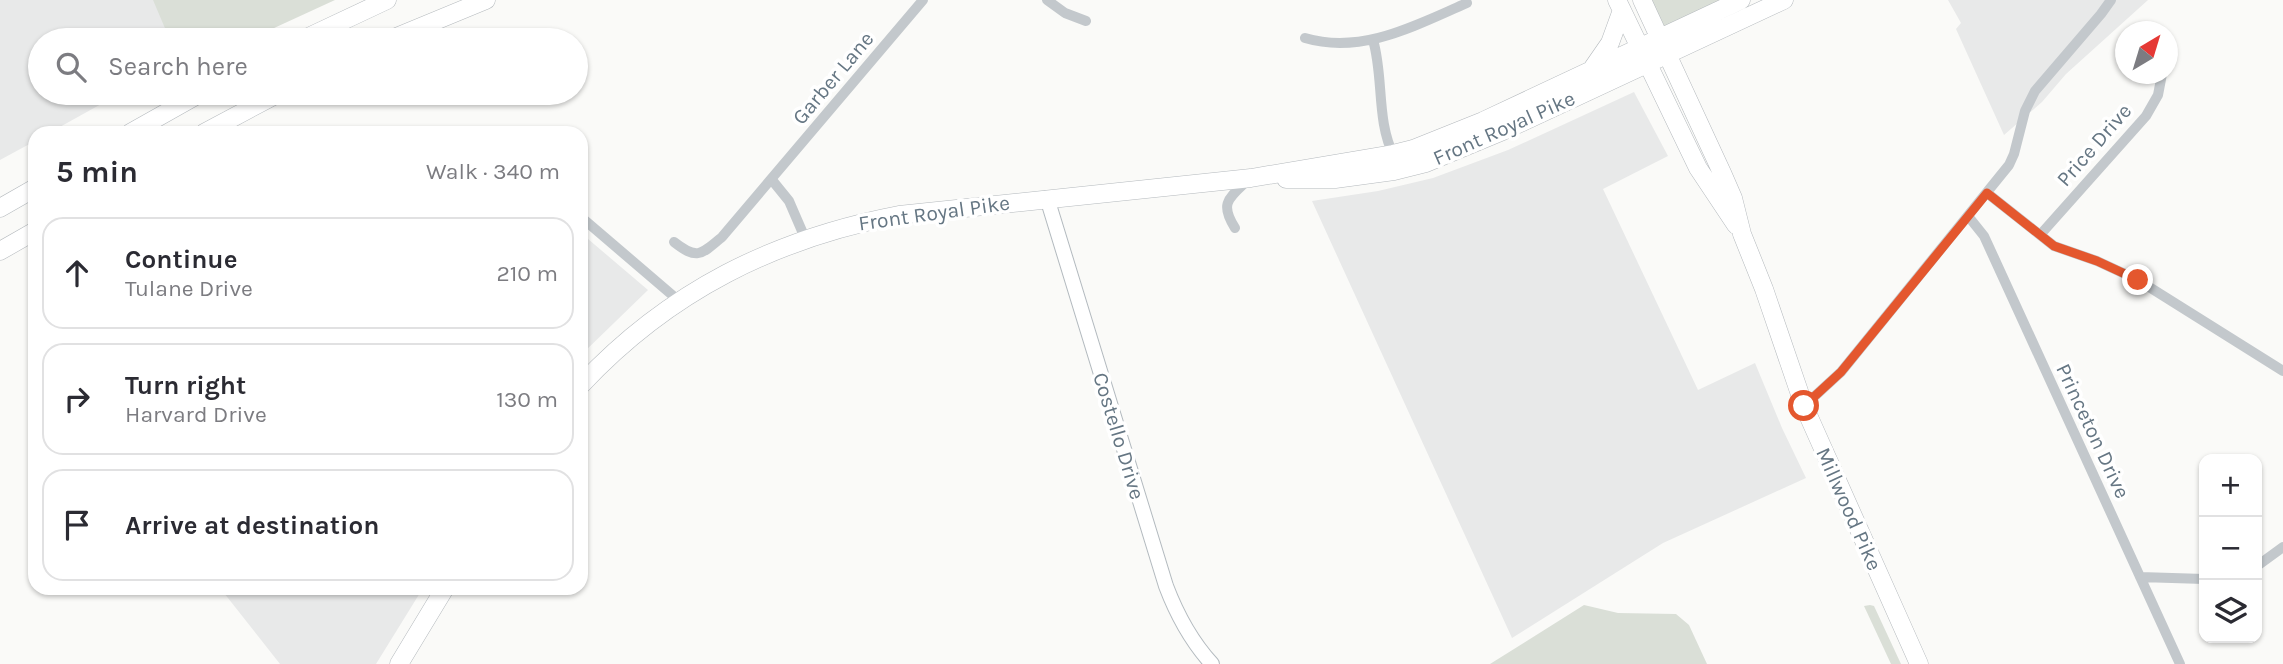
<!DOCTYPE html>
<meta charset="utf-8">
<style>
:root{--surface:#fff;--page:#f2f2f3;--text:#2b2b33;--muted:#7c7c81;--line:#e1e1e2}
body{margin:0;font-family:Karla,sans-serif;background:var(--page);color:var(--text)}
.controls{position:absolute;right:21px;bottom:21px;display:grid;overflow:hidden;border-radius:14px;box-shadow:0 2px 5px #0004}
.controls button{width:63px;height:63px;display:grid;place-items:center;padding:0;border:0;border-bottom:2px solid var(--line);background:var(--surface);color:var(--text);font:35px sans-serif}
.compass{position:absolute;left:2115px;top:21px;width:63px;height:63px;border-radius:50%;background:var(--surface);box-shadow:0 2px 5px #0004;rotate:38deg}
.stop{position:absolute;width:21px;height:21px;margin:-16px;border:5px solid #e4572e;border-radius:50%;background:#fff}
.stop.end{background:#e4572e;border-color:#fff;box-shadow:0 2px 7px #0008}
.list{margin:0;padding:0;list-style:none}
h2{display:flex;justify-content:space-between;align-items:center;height:91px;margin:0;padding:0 28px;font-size:30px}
h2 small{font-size:23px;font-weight:400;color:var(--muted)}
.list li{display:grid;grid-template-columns:46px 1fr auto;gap:21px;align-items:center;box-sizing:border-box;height:112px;margin:0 14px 14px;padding:0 14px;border:2px solid var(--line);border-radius:21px}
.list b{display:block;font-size:26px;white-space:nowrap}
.list p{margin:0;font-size:23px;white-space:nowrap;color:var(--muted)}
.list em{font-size:23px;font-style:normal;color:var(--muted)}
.icon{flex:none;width:38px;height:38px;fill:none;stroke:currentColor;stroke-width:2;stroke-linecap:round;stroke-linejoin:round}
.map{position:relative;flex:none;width:2283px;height:664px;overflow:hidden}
.search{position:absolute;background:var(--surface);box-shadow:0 2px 5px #0004;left:28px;top:28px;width:560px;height:77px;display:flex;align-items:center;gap:18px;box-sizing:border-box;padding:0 24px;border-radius:38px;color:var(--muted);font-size:26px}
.panel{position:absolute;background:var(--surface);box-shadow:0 2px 5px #0004;left:28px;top:126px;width:560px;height:469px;border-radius:21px}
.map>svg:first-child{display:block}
.built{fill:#e8e9e9}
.green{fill:#dadfd7}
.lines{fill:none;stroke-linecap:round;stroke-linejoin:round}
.secondary-casing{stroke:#b3babf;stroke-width:16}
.highway-casing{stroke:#b4b9bd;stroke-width:19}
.street{stroke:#c3c8cc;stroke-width:10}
.secondary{stroke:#fff;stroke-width:14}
.highway{stroke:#fff;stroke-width:18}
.route{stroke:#e4572e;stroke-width:9}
.labels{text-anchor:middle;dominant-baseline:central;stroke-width:7;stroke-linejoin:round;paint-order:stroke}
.street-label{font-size:21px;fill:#657683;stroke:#fff}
</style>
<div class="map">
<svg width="2283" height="664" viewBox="0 0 2283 664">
<rect width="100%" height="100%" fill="#fafaf8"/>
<path class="built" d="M0,0H157L175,40H40V93H121L49,133H35V141L0,160Z
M1948,0H2148L2066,74L2042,102L2004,135L1956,29L1961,23Z
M1634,92L1668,156L1603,189L1698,390L1755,363L1782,428L1806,478L1663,543L1512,638L1312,201L1378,191L1433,178L1508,150Z
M581,233L648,290L581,355Z
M229,588H423L376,664H280L224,593Z"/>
<path class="green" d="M153,0H335L248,40H170Z
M1650,0H1729L1665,27L1661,23Z
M1584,605L1618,613L1676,614L1689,625L1707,664H1490Z
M1870,605L1874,606L1901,664H1891L1864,606Z"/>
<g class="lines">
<g class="secondary-casing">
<path id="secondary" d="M1047,198L1166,586C1177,615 1191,641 1212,664"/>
</g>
<g class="highway-casing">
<path id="highway" d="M1617,0L1698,168L1736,225
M1642,0L1723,175L1733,198L1742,234L1764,289L1804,406L1919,664
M302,40L387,0
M389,40L486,0
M1592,69L1610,43L1622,10
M130,133L201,93
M204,133L279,93
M1286,179H1335L1394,171L1426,163L1503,131L1784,0
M0,208L35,188
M0,251L35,231
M581,385C669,291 774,239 899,215L1251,178L1393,154L1413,149L1483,121L1741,0
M399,664L445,588"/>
</g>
<path class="street" d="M1047,0L1065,13L1086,21
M2157,31V32
M1305,38C1362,55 1416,25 1467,3
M1373,40C1384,77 1376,121 1394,156
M772,180L789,201L805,238
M1987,193L2054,246L2097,261L2138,280L2283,371
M1968,216L1984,236L2180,664
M581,217L678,300
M1235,228C1219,203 1229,198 1248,180
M2040,235L2146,116L2158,95L2162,74
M674,242C697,260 701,255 722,237L923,0
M1804,406L1841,372L2009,165L2014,154L2025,111L2035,91L2101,14L2111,0
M2257,566L2283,547
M2140,577L2204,579"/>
<use href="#secondary" class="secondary"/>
<use href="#highway" class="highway"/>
</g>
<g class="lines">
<path class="route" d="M1804,406L1841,372L1987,193L2054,246L2097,261L2138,280"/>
</g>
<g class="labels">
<g class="street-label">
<text transform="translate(833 78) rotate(-50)">Garber Lane</text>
<text transform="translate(1504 128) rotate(-24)">Front Royal Pike</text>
<text transform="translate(2094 145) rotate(-49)">Price Drive</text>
<text transform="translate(934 213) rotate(-8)">Front Royal Pike</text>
<text transform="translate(2093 431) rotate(65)">Princeton Drive</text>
<text transform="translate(1119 436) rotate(73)">Costello Drive</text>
<text transform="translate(1849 509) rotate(66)">Millwood Pike</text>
</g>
</g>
</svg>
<div class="controls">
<button>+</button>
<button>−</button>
<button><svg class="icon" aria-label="layers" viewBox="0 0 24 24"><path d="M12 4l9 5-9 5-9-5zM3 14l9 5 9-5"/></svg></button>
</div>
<svg class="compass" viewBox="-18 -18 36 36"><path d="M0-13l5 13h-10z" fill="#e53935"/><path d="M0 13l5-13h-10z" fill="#7c7c81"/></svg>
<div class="stop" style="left:1804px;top:406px"></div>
<div class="stop end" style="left:2138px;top:280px"></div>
<div class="search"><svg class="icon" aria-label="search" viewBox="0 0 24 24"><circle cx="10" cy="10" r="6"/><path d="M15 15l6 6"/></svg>Search here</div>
<section class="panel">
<h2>5 min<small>Walk · 340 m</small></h2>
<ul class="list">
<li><svg class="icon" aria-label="ahead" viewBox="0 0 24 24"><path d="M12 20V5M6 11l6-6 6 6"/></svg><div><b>Continue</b><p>Tulane Drive</p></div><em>210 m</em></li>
<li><svg class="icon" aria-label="right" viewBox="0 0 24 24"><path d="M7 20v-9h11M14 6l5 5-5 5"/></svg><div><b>Turn right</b><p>Harvard Drive</p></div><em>130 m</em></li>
<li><svg class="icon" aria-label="arrive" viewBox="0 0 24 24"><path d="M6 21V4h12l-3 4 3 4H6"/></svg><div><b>Arrive at destination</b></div></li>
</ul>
</section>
</div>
